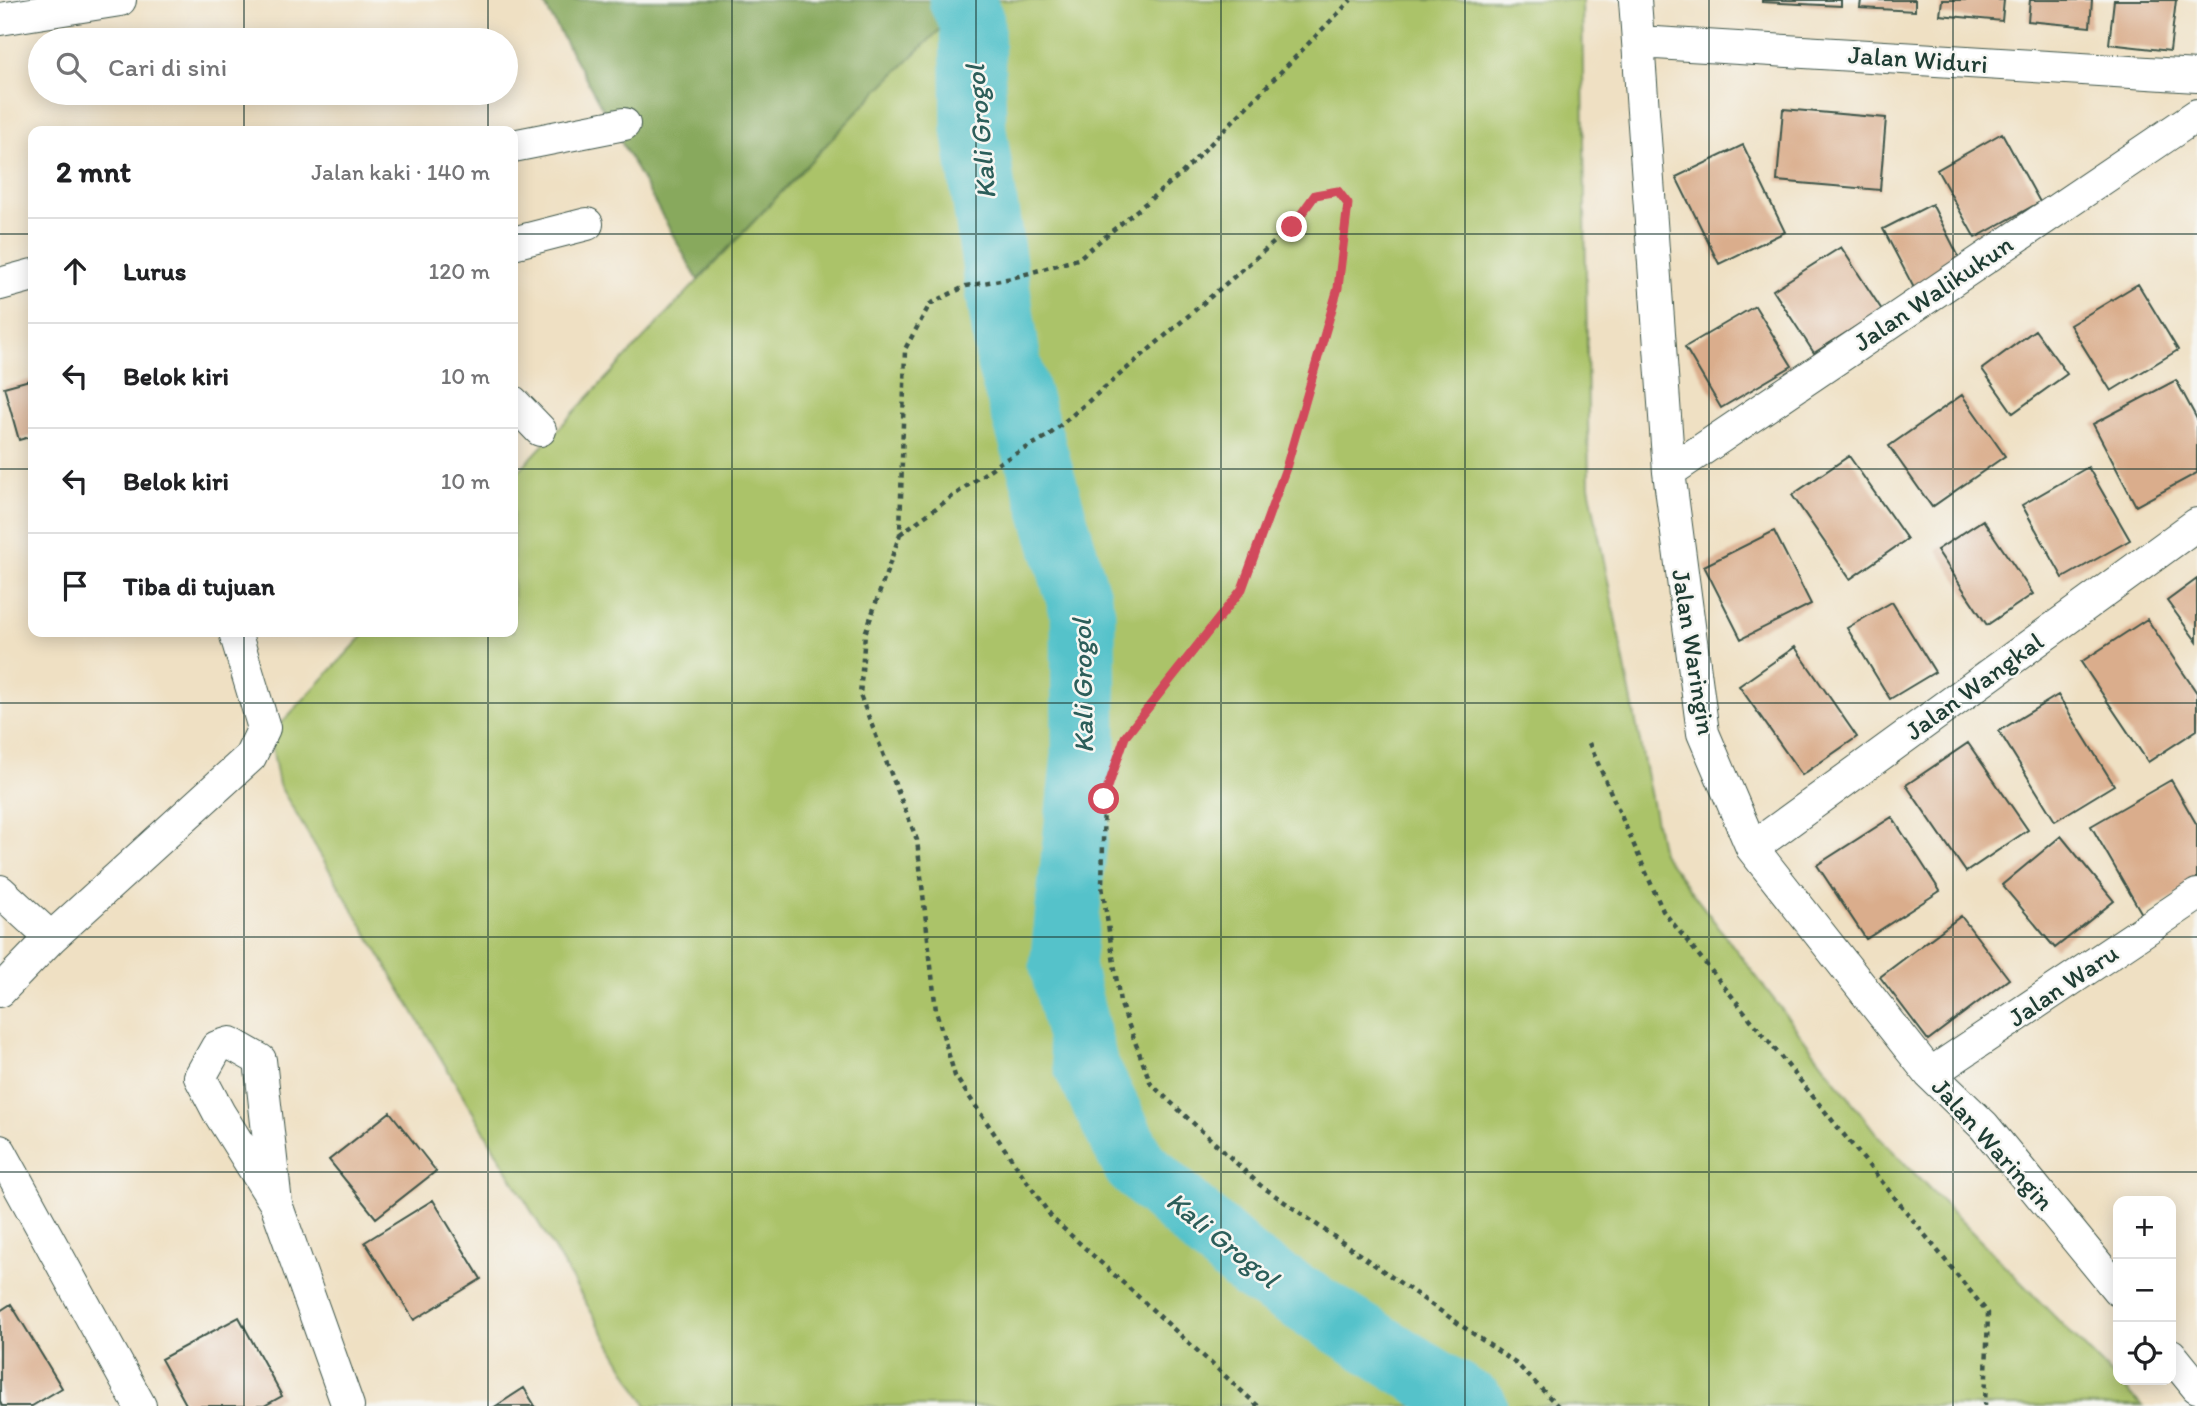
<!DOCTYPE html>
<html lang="id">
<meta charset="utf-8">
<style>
:root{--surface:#fff;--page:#f6f6f6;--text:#202124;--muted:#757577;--line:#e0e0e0}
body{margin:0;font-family:Itim,sans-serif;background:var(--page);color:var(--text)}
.controls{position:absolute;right:21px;bottom:21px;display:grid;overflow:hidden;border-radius:14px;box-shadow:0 4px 18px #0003}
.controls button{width:63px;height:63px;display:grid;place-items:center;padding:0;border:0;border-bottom:2px solid var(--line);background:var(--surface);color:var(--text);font:35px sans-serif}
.stop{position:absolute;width:21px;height:21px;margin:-16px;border:5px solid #d1495b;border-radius:50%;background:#fff}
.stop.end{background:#d1495b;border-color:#fff;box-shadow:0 2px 7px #0008}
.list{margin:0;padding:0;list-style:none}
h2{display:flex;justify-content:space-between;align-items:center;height:91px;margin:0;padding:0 28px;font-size:30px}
h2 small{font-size:23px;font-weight:400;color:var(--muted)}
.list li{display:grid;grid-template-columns:46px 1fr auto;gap:21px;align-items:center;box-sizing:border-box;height:105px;padding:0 28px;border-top:2px solid var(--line)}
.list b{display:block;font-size:26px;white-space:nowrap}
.list em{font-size:23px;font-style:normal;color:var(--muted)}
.icon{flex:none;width:38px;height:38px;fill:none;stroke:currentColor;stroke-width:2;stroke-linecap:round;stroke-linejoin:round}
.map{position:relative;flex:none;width:2197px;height:1406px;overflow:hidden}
.search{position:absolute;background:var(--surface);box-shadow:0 4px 18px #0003;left:28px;top:28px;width:490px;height:77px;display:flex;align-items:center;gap:18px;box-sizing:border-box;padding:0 24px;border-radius:38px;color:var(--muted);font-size:26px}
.panel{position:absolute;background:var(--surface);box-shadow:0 4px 18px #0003;left:28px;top:126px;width:490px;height:511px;border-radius:14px}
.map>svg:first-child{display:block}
.green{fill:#abc369;stroke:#65804e;stroke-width:2}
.forest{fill:#88a95d;stroke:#547348;stroke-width:2}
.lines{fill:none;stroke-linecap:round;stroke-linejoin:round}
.river{stroke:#54c2ca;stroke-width:65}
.building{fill:#daad8c}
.street-casing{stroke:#3e5549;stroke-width:34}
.path{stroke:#3e5549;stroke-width:4.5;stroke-dasharray:5 5;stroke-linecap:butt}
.street{stroke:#fff;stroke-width:32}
.route{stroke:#d1495b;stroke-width:9}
.grid{fill:none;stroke:#1f3d34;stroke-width:2;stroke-opacity:0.55}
.labels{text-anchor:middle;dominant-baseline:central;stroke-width:5;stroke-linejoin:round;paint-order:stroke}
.street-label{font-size:26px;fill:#1f3d34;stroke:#f6f6f2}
.water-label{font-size:28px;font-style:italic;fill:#2c5e5a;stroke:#f6f6f2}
</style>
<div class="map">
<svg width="2197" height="1406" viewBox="0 0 2197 1406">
<rect width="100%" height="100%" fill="#f6f6f2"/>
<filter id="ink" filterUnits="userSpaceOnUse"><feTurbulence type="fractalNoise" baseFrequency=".0143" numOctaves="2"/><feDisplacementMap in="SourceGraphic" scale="14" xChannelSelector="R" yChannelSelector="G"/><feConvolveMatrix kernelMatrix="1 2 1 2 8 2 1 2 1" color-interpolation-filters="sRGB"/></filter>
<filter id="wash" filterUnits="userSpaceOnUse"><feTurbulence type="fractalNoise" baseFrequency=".00686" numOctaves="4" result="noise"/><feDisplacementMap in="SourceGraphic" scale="28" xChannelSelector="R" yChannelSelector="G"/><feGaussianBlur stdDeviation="1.57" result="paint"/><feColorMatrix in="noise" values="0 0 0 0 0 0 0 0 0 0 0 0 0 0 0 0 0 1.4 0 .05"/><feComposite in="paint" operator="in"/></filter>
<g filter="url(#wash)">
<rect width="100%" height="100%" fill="#efe0c3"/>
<path class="green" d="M970,0H1582L1589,486L1662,853L1879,1137L2142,1406H647L279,785L270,735L367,632H513V477L877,91Z"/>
<path class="forest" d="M542,0H970L877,91L698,280Z"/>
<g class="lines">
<path class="river" d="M961,0L972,21L974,129L1009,364L1083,614L1084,755L1062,966L1086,1066L1135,1165L1250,1267L1475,1406"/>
</g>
<g id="blocks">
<path class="building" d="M1762,0H1841V6L1762,2Z
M1861,0H1915V11L1860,8Z
M1942,0H2004L2002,21L1940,15Z
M2030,0H2092L2090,27L2028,21Z
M2114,0H2176L2170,51L2109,44Z
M1783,109L1886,118L1880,190L1777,181Z
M2002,133L2040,202L1975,238L1937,170Z
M1743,145L1785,232L1719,264L1676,177Z
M1932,204L1963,265L1915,290L1883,229Z
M1841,247L1882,310L1814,353L1773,290Z
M2138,284L2178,350L2111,391L2070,325Z
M1755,306L1792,366L1721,408L1685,347Z
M2035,330L2067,374L2013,413L1982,369Z
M33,379V436L19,440L4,387Z
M2176,380L2197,419V473L2136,506L2093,424Z
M1962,395L2005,456L1932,507L1889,446Z
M1849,456L1907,539L1850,579L1792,495Z
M2088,467L2130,540L2063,578L2022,505Z
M1983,520L2033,594L1987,625L1937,550Z
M1774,531L1811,604L1741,639L1704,566Z
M2197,579V642L2167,601Z
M1892,602L1935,672L1890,699L1847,628Z
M2147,619L2197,693V730L2148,762L2081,662Z
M1795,647L1857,737L1802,775L1739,686Z
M2058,695L2114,785L2055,821L1999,731Z
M1968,743L2028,830L1966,872L1906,785Z
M2171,780L2197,825V883L2142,914L2091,826Z
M1892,817L1940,891L1866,939L1817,865Z
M2061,836L2114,901L2055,948L2002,885Z
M1961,916L2009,979L1928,1040L1880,977Z
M390,1112L436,1171L376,1218L329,1160Z
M433,1200L481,1279L414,1320L365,1242Z
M11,1304L62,1388L32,1406H2L0,1402V1311Z
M239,1317L282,1396L264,1406H187L161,1359Z
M524,1388L535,1406H496Z"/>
</g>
</g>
<g filter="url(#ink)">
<use href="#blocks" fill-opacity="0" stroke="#3e5549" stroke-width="2"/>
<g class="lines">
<g class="street-casing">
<path id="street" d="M1635,0L1669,472L1703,733L1752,848L1930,1074L1984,1126L2118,1290
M0,19L120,0
M1639,42L2197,76
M513,146L624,124
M513,243L587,224
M0,284L33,275
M513,402L540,430
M1669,472L2197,115
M1752,848L2197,524
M0,891L51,938
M0,991L51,938L250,757L264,728L235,632
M1930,1074L2197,895
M0,1151L140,1406
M276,1204L260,1060L230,1043L217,1047L200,1077L219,1113L276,1204L348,1406
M2171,1355L2197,1387"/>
</g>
<path class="path" d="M900,534L999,463L1048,436L1292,227L1315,196L1338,191L1347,204L1338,288L1286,468L1242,589L1125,737L1104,799L1102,886L1120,1002L1151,1084L1260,1185L1518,1365L1558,1406
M1589,743L1663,911L1988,1313L1985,1406
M1258,1406L1052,1218L955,1076L936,1011L917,840L860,695L865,634L900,534L905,349L930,304L966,286L1012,278L1078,259L1182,173L1351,0"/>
<use href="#street" class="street"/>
</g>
</g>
<g class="lines" filter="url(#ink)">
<path class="route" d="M1104,799L1125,737L1242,589L1286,468L1338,288L1348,204L1338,191L1315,195L1292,227"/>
</g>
<path class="grid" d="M244,0V40M488,0V40M732,0V1406M976,0V1406M1221,0V1406M1465,0V1406M1709,0V1406M1953,0V1406M244,93V131M488,93V131M0,234H33M513,234H2197M0,469H33M513,469H2197M244,632V1406M488,632V1406M0,703H2197M0,937H2197M0,1172H2197"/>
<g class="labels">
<g class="street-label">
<text transform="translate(1918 59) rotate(4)">Jalan Widuri</text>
<text transform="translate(1933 293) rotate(-34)">Jalan Walikukun</text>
<text transform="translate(1694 652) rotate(81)">Jalan Waringin</text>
<text transform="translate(1974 686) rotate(-36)">Jalan Wangkal</text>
<text transform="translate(2063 985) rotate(-34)">Jalan Waru</text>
<text transform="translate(1993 1144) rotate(48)">Jalan Waringin</text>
</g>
<g class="water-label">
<text transform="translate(980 132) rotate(-95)">Kali Grogol</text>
<text transform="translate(1082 686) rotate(-91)">Kali Grogol</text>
<text transform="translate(1223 1239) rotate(39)">Kali Grogol</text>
</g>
</g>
</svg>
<div class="controls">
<button>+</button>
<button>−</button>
<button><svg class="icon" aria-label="locate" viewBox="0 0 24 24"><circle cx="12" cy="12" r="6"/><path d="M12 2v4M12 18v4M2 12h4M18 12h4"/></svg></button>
</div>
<div class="stop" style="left:1104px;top:799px"></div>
<div class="stop end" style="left:1292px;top:227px"></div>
<div class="search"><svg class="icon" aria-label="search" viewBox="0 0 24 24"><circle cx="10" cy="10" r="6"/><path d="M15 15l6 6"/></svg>Cari di sini</div>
<section class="panel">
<h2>2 mnt<small>Jalan kaki · 140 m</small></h2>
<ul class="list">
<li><svg class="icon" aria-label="ahead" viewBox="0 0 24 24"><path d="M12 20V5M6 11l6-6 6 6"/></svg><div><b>Lurus</b></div><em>120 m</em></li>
<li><svg class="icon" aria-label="left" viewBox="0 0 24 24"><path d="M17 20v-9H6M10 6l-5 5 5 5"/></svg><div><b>Belok kiri</b></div><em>10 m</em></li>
<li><svg class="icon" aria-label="left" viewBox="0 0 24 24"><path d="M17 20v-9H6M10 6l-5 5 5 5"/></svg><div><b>Belok kiri</b></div><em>10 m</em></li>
<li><svg class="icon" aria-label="arrive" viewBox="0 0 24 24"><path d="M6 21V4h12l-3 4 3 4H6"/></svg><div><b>Tiba di tujuan</b></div></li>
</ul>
</section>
</div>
